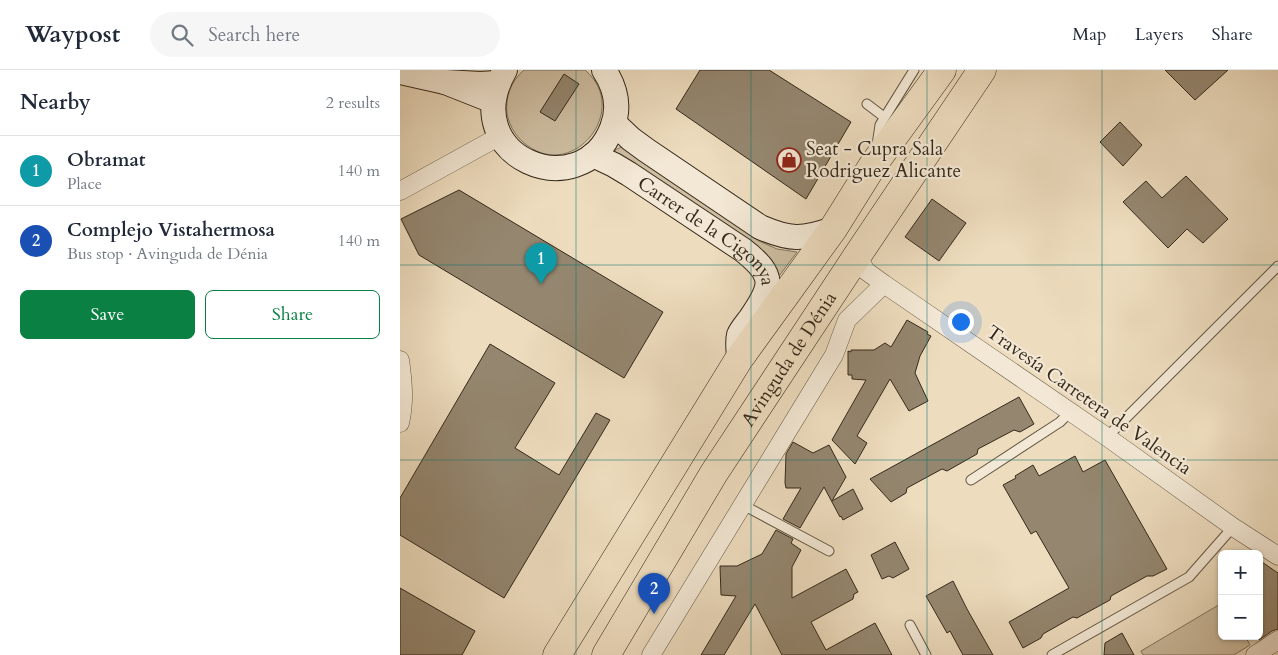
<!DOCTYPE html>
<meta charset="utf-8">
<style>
:root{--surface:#fff;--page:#f6f6f7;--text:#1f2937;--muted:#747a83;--line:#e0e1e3;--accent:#0b8043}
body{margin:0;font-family:Cardo,serif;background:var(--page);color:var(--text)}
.controls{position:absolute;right:15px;bottom:15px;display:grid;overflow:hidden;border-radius:8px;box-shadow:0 1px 4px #0004}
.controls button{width:45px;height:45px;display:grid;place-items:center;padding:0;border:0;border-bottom:1px solid var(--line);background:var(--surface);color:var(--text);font:25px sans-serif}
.you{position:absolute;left:560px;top:251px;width:18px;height:18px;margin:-12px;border:4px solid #fff;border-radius:50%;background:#1a73e8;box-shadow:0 0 0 8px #1a73e833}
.badge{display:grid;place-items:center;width:32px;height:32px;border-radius:50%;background:var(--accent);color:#fff;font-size:16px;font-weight:700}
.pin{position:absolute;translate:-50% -41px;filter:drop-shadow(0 1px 2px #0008)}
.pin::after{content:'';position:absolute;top:26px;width:18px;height:15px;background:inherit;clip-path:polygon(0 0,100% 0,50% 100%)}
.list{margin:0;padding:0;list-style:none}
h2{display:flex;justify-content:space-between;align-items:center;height:65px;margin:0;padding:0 20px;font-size:21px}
h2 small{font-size:16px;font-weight:400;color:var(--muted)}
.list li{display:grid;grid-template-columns:32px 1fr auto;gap:15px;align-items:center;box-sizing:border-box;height:70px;padding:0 20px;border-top:1px solid var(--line)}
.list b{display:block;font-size:19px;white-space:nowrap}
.list p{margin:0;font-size:16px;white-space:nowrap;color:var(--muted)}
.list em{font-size:16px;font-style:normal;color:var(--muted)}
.actions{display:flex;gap:10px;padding:15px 20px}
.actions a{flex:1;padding:11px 0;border:1px solid var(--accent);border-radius:8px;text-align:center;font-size:18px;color:var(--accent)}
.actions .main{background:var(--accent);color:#fff}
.icon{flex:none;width:28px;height:28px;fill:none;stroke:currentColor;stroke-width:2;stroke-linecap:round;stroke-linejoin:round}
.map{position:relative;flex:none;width:878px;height:585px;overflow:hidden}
header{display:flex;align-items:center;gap:30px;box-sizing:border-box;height:70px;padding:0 25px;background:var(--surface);border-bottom:1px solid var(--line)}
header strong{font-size:24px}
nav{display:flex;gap:28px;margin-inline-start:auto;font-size:18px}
.search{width:350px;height:45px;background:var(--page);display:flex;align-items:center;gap:12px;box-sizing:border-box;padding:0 18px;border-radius:28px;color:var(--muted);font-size:19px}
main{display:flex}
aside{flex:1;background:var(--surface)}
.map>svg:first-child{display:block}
.green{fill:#cebea2;stroke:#81745e}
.building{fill:#94866f;stroke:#34291a}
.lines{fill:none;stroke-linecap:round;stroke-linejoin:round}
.lane-casing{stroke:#625643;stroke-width:11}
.street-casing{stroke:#625643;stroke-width:19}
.secondary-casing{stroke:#34291a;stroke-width:26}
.primary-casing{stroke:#34291a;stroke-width:29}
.lane{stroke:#f3e8d5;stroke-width:9}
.street{stroke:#f3e8d5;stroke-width:18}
.secondary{stroke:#f3e8d5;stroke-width:24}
.primary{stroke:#eddcbe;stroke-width:28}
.grid{fill:none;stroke:#0f766e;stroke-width:1;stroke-opacity:0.55}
.labels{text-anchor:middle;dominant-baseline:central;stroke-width:4.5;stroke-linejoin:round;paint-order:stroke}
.poi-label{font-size:19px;fill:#34291a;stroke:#f3e8d5;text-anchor:start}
.street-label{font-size:19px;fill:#34291a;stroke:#f3e8d5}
</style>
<header>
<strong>Waypost</strong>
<div class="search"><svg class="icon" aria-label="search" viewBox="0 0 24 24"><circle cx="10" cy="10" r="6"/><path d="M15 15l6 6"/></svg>Search here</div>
<nav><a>Map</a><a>Layers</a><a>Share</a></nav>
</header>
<main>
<aside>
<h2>Nearby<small>2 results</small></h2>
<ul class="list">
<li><span class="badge" style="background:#0f9aa8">1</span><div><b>Obramat</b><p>Place</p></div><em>140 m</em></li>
<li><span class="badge" style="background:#1a4fb4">2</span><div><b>Complejo Vistahermosa</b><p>Bus stop · Avinguda de Dénia</p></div><em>140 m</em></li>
</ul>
<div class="actions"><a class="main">Save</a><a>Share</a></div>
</aside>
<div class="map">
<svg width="878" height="585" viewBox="0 0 878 585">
<rect width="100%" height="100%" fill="#eddcbe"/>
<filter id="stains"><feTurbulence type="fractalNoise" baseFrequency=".004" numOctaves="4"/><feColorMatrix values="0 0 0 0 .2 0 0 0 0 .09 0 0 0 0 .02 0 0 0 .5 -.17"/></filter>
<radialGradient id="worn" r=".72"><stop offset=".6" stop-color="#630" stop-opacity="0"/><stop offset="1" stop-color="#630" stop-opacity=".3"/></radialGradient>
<path class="green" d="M124,0H185C231,39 175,110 128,76C117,68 110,58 107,44C105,27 111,11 124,0Z
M221,77L359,171L377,179L397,182L379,206L372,194L215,85V80Z
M822,533V566H845L850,575L834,585H743L741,581Z"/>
<path class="building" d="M300,0H369L451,52L406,129L276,39Z
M765,0H828L795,30Z
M164,4L179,14L155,51L140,42Z
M720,52L742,75L723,96L700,72Z
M786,106L828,149L803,173L787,159L768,178L723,132L746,111L762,128Z
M59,120L263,242L224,308L19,185L1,149Z
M532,129L566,153L539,191L505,167Z
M507,250L528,262L527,264L531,266L520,286L515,303L528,331L509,341L490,309L457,366L467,373L455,394L432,370L466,310L452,309V305H448V281L451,282V280H474L485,273L491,277Z
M90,274L155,313L115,378L159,405L196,343L210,350L104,528L0,465V428Z
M619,327L634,354L620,362L614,360L578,379L577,384L547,401L542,399L507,418L506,423L491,432L470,409Z
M393,372L413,383L429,375L446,407L432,431L453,419L463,439L443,450L441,446L440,447L424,417L400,458L383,449L401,418H386L385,413L386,384Z
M675,386L683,402L705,390L767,499L753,506H747L711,526L710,530L677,548L673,547L643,564L641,568L623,578L609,552L669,518L636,461L631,464L603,415L616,408L615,406L633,395L639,406Z
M376,460L393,469L391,473L401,480L392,497V528L446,499L458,522L454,524L453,529L411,552L426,580L475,553L492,585H382L355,534L324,585H301L336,526L321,525L320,496H337L362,484Z
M495,472L509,499L493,508L489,506L482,509L471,485Z
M859,490L878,503V559L872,561L859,570Z
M553,511L567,539L593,585H563L550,561L547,563L526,526Z
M0,518L75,561L62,585H0Z
M722,563L734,585H704L705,573Z"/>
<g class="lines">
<g class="lane-casing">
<path id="lane" d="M467,34L484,47
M477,75L480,55L514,0
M707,367L878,196
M571,410L660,352L670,342
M343,435L429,481
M510,555L526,585
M652,585L789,507L833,457"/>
</g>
<g class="street-casing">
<path id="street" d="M0,121L100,66
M457,186L466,201L484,214L707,367L833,457L878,486
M0,290C3,311 5,332 0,353
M251,585L434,285L447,250L484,214
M855,585L878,570"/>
</g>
<g class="secondary-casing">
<g id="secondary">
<path d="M105,0C55,87 181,138 212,58C220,38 216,18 204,0"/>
<path d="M0,2L45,12"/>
<path d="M93,31L45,12L80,14L97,13"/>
<path d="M214,53L231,69L246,80L360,157C390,170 402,170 433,159"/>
<path id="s1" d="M193,85L214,95L229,104L343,180C376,206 373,216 350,249C347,253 341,260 339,265C337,272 339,282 339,289"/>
</g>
</g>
<g class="primary-casing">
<g id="primary">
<path d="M157,585L339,289L433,159L473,95L542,0"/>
<path id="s2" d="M206,585L314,403L457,186L582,0"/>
</g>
</g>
<use href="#lane" class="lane"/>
<use href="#street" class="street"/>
<use href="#secondary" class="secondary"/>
<use href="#primary" class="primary"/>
</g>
<path class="grid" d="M176,0V585M351,0V585M527,0V585M702,0V585M0,195H878M0,390H878"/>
<defs>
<g id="shop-ring" transform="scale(1.25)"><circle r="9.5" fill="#f3e8d5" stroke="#8f2418" stroke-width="1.5"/><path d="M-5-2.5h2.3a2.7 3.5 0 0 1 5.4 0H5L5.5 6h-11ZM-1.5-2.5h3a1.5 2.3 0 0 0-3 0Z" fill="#8f2418"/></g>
</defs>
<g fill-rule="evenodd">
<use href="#shop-ring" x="389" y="90"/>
</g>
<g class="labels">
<g class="poi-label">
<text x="406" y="79">Seat - Cupra Sala<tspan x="406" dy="22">Rodriguez Alicante</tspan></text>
</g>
<g class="street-label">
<text stroke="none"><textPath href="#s1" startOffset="138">Carrer de la Cigonya</textPath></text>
<text stroke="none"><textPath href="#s2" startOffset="348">Avinguda de Dénia</textPath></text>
<text transform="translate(689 330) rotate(35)">Travesía Carretera de Valencia</text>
</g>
</g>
<rect width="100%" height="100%" filter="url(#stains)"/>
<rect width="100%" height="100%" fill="url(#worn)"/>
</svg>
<div class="controls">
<button>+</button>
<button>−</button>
</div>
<div class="you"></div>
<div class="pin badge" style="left:141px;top:214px;background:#0f9aa8">1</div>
<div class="pin badge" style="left:254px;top:544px;background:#1a4fb4">2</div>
</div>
</main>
